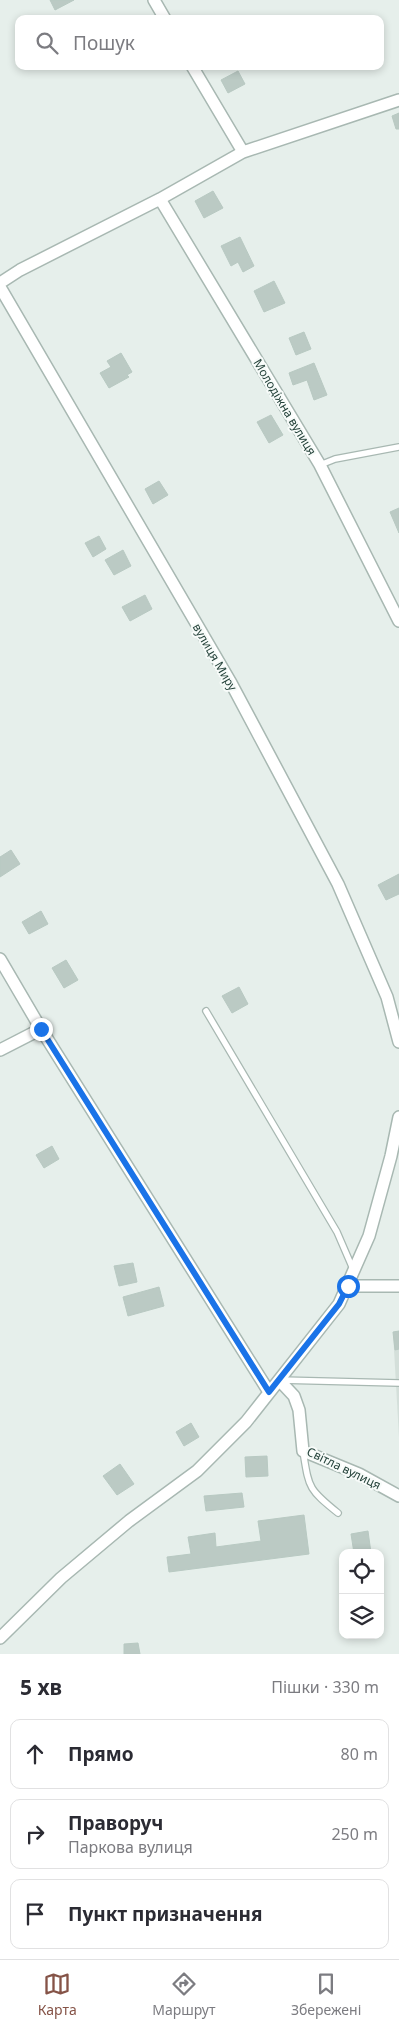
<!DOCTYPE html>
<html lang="uk">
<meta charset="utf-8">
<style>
:root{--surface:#fff;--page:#f7f7f7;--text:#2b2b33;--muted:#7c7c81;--line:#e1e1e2;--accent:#855347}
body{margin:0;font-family:"Noto Sans",sans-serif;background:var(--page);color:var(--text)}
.controls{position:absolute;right:15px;bottom:15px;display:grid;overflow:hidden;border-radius:10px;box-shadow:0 2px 8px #0003}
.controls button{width:45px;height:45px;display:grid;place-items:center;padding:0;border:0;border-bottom:1px solid var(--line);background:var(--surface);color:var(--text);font:25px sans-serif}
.stop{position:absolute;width:15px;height:15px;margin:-11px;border:4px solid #1a73e8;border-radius:50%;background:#fff}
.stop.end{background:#1a73e8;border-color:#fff;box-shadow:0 1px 5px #0008}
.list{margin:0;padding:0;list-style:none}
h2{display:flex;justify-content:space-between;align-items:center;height:65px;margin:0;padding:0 20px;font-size:21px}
h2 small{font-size:16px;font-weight:400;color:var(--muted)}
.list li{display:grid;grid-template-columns:32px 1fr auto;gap:15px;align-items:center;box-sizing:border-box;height:70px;margin:0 10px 10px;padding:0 10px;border:1px solid var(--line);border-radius:10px}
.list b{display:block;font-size:19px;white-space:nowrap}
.list p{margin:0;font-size:16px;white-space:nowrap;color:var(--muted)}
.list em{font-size:16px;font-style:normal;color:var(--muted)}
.icon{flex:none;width:28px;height:28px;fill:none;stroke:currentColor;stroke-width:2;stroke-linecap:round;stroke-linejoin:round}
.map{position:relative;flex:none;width:399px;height:1654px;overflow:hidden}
.search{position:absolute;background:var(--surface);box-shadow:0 2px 8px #0003;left:15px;right:15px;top:15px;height:55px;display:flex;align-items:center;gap:12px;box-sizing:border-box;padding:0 18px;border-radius:10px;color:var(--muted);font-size:19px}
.sheet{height:305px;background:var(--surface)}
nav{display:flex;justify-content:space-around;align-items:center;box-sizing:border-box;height:70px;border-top:1px solid var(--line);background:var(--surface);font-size:14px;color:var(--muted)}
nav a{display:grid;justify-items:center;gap:2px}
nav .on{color:var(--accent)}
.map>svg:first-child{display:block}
.built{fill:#d4dfda}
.building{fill:#bbcac4;stroke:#b8c9c2}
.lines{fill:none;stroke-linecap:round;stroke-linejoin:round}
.service-casing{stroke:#a8b8b2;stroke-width:8}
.minor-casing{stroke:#a8b8b2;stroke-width:14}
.service{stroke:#fff;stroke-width:5.5}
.minor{stroke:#fff;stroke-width:11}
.route{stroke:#1a73e8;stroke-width:6}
.labels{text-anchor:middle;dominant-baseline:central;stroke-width:4;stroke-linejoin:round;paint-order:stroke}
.street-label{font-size:12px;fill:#24423a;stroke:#f7fbf9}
</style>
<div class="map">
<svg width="399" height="1654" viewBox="0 0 399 1654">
<rect width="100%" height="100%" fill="#e6efeb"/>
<path class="built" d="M399,1331V1437L393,1332Z"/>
<path class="building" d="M50,0H74L55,10Z
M238,71L245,84L228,93L221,80Z
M399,113V129H396L392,116Z
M213,191L223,208L204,218L195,201Z
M240,237L254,266L243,272L238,262L231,266L221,246Z
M274,281L285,303L264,312L254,291Z
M304,332L311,349L296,355L289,338Z
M121,353L132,372L127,375L129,377L109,388L100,373L111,367L107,361Z
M314,363L327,395L314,400L307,380L293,385L289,373Z
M271,415L283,435L269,443L257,422Z
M159,481L168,495L153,504L145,489Z
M399,508V533L390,512Z
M99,536L106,549L93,557L85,543Z
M123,550L131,566L114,575L105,560Z
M145,595L152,609L130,621L122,607Z
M11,850L20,864L0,877V857Z
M399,874V894L386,900L378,885Z
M41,911L48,924L29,934L22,922Z
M66,960L78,980L64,988L52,968Z
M239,987L248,1004L232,1013L222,996Z
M52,1146L59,1159L44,1168L36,1155Z
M133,1263L137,1282L119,1286L114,1266Z
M159,1287L164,1306L128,1316L123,1297Z
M399,1331V1349L395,1350L393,1332Z
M191,1423L199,1437L184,1446L176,1432Z
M267,1456L268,1476L246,1477L245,1457Z
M120,1464L134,1484L117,1495L103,1476Z
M242,1493L244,1507L206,1511L204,1496Z
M304,1515L309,1554L169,1572L167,1557L191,1554L188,1537L215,1533L216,1547L261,1541L258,1521Z
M368,1531L371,1553H354L351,1534Z
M138,1643L140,1654H124V1644Z"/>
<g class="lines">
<g class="service-casing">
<path id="service" d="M320,465L335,459L399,447
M206,1011L337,1232L353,1269
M279,1380L399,1383
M303,1451C309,1488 308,1489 338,1513"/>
</g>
<g class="minor-casing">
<path id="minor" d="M154,0L165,19
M192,66L243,152
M160,199L320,465L399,621
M0,283L20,270L160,199L243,152L399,100
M0,287L231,683L338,884L387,997L399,1042
M0,959L41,1029L269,1392
M0,1050L41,1029
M347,1286H399
M279,1380L294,1396L299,1410L303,1451L359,1474L399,1496
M0,1638L61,1578L129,1521L197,1471L246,1422L339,1304L369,1236L391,1156L399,1117"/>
</g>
<use href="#service" class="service"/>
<use href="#minor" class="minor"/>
</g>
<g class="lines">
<path class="route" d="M41,1029L269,1392L339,1304L348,1286"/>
</g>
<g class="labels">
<g class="street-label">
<text transform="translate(285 407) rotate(59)">Молодіжна вулиця</text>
<text transform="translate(215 657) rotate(60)">вулиця Миру</text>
<text transform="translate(344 1468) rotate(26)">Світла вулиця</text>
</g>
</g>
</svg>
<div class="controls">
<button><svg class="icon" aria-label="locate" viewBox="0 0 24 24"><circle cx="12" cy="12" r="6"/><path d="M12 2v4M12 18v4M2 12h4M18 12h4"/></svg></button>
<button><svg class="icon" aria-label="layers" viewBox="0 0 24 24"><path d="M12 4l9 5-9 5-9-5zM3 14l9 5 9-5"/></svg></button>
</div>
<div class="stop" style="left:348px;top:1286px"></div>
<div class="stop end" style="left:41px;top:1029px"></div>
<div class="search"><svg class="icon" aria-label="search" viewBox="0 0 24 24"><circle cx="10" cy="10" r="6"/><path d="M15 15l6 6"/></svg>Пошук</div>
</div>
<section class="sheet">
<h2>5 хв<small>Пішки · 330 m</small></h2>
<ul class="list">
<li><svg class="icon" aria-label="ahead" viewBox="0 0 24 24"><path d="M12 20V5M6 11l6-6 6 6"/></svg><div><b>Прямо</b></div><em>80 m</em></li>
<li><svg class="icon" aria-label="right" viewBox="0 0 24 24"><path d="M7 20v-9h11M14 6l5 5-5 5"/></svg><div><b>Праворуч</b><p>Паркова вулиця</p></div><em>250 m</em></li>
<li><svg class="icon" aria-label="arrive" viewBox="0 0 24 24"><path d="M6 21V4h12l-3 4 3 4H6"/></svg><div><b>Пункт призначення</b></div></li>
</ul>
</section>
<nav>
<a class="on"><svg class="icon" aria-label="map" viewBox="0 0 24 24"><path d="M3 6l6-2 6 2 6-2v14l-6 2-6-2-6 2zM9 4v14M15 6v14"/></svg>Карта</a>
<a><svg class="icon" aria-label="directions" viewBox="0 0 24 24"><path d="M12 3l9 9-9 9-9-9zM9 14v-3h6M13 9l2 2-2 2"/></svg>Маршрут</a>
<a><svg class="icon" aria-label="saved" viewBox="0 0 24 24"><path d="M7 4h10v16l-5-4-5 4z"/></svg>Збережені</a>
</nav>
